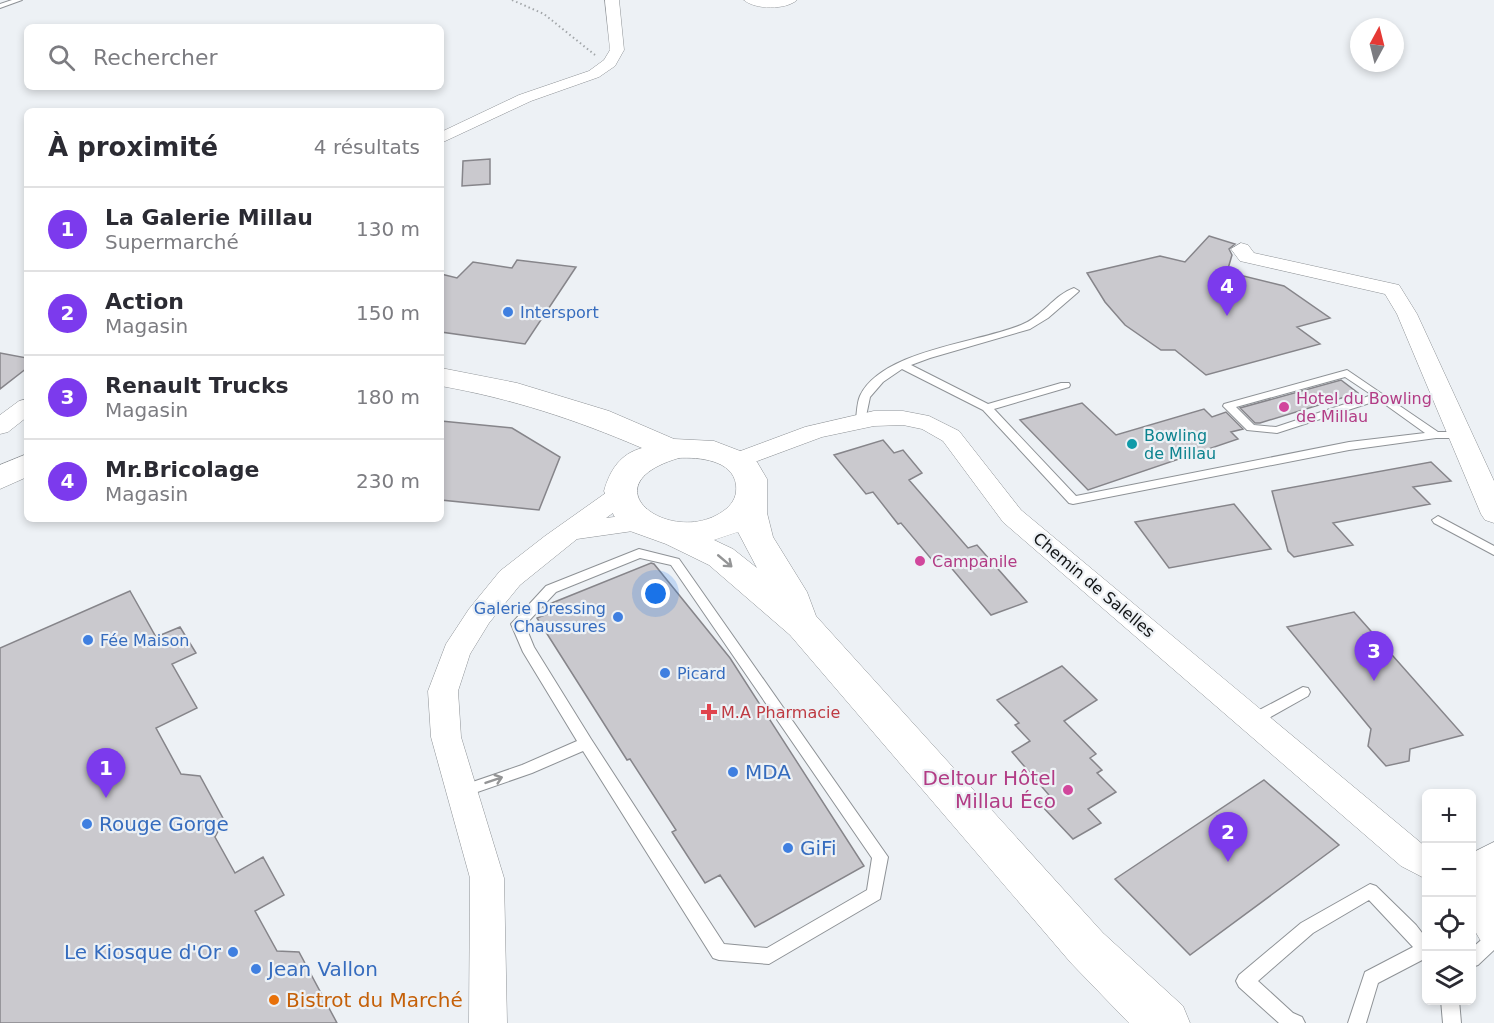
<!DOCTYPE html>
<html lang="fr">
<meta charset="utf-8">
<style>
:root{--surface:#fff;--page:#f7f7f7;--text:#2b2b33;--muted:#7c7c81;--line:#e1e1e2;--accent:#7c3aed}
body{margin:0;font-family:"DejaVu Sans",sans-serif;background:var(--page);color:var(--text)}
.controls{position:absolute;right:18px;bottom:18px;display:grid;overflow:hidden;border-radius:9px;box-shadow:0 3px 9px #0003}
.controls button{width:54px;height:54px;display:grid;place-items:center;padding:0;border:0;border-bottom:2px solid var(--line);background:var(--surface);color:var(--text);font:30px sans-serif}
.compass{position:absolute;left:1350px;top:18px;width:54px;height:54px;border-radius:50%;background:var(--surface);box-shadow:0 3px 9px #0003;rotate:7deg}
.you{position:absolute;left:656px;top:594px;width:21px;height:21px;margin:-15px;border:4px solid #fff;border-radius:50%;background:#1a73e8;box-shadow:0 0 0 9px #1a73e833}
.badge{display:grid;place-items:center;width:39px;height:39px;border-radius:50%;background:var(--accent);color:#fff;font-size:20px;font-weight:700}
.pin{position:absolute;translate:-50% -50px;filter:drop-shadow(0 2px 3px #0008)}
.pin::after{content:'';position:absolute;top:32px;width:21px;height:18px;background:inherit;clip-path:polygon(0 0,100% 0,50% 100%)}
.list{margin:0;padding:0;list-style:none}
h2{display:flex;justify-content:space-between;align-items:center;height:78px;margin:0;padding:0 24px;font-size:26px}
h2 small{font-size:20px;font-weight:400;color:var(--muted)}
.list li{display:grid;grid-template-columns:39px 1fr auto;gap:18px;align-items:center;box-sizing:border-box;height:84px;padding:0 24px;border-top:2px solid var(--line)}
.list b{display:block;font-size:22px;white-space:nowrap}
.list p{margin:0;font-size:20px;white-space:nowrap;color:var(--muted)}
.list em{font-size:20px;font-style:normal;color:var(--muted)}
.icon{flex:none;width:33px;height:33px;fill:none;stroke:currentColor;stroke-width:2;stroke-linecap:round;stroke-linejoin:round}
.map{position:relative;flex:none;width:1494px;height:1023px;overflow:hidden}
.search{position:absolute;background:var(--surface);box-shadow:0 3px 9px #0003;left:24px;top:24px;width:420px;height:66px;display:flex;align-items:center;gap:15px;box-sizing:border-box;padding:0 21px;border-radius:9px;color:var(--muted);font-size:22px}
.panel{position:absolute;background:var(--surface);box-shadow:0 3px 9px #0003;left:24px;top:108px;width:420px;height:414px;border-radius:9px}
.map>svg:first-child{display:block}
.building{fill:#cac9ce;stroke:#86858a;stroke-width:1.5}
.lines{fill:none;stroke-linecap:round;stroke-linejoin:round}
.service-casing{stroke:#8e9296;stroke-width:2}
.minor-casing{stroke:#8e9296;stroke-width:1}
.primary-casing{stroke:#8e9296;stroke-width:1}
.path{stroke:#a2a6a9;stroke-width:2;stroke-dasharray:1.5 3;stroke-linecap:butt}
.service{fill:#fff;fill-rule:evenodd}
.minor{fill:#fff;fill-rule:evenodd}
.primary{fill:#fff;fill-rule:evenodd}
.oneway{stroke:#949596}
.shop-dot{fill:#3f7fe0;stroke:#edf1f5;stroke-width:2}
.hotel-dot{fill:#d1479c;stroke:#edf1f5;stroke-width:2}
.culture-dot{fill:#0f9aa8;stroke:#edf1f5;stroke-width:2}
.health-dot{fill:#e0444e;stroke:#edf1f5;stroke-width:2}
.food-dot{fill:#e8710a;stroke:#edf1f5;stroke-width:2}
.labels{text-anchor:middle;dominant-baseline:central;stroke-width:4.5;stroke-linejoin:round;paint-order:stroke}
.shop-label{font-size:16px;fill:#366cbe;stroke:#edf1f5;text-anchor:start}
.hotel-label{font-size:16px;fill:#b23c85;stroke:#edf1f5;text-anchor:start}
.culture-label{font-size:16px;fill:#0d838f;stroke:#edf1f5;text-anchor:start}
.street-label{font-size:16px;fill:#121415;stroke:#edf1f5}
.health-label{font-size:16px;fill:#be3a42;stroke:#edf1f5;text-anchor:start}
.near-shop-label{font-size:20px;fill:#366cbe;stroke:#edf1f5;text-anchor:start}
.near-hotel-label{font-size:20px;fill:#b23c85;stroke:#edf1f5;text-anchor:end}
.near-food-label{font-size:20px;fill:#c56008;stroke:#edf1f5;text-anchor:start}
</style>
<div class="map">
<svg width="1494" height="1023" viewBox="0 0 1494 1023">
<rect width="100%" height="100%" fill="#edf1f5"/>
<path class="building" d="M490,159V184L462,186L463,161Z
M1209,236L1235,244L1229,249L1232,255L1227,272L1284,286L1330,318L1297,327L1320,344L1206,375L1175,350H1161L1125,325L1105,302L1087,273L1160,256L1185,262Z
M517,260L576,267L525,344L441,332V274L457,278L473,262L512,268Z
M0,353L27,358V368L0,389Z
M1341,380L1358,393L1260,423H1255L1240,408Z
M1082,403L1116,435L1204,409L1212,417L1226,412L1243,429L1231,432L1238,439L1088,490L1020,420Z
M441,421L512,428L560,457L539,510L441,500Z
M883,440L894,453L903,450L922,473L909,480L968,548L977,545L1027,602L991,615L943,558L933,561L901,523L898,524L873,492L866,494L834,455Z
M1431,462L1451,481L1413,487L1430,504L1333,523L1353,545L1294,557L1288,551L1272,491Z
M1234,504L1271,549L1169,568L1135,522Z
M651,563L654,564L730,658L864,866L755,927L720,875L705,883L672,832L676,830L630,759L627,760L537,618L547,614L544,608L547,605Z
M130,591L156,637L180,627L196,653L172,664L197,708L156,728L181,774L200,776L224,820L215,837L235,873L263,857L284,895L255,911L277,951L299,952L337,1023H0V648Z
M1354,612L1463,735L1410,749L1409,761L1386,766L1368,746L1371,729L1287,627Z
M1062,666L1097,700L1064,721L1096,754L1090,758L1102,770L1097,773L1116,792L1088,809L1101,823L1073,839L1038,802L1049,795L1012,752L1030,741L1015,725L1019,723L997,700Z
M1264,780L1339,845L1190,955L1115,879Z"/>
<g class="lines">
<g class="service-casing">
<path id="service" d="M12,0H22L0,8V4Z
M1074,288L1079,291L1077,293L1048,318L1030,329L930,358L911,365L988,404L1061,383H1069L1070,385L1069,387L994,409L1076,496L1349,442L1425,433L1379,400L1277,433L1247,430L1223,406L1224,404L1347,370L1438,432H1460L1466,435L1460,438H1436L1349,450L1073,504L1069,503L983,410L902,369L883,382L870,397L865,421H857L856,419C857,412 857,403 860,396C882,350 978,343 1021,325C1042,317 1054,295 1074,288ZM1345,377L1372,395L1276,427L1254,425L1236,407Z
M1438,516L1494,546V555L1434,523L1432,520Z
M639,549L679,559L888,857L880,899L769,964L719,960L713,958L583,751L532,773L463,797L458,795L455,791L458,787L522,765L577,741L523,652L511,624L546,586ZM640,558L671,565L872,858L867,890L767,948L724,944L591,739L534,647L525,625L556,592Z
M1303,687L1308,688L1310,692L1308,696L1258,724L1253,726L1248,724L1246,720L1248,716Z
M1370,884L1376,886L1416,925L1426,938V958L1378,983L1366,1023H1348L1365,972L1413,947L1369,900L1313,933L1258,981L1293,1013L1302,1017L1305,1023H1279L1239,987L1236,981L1239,975L1301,923Z
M1494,931V950L1478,965L1472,967V948L1488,934Z
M1441,1000H1459L1461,1023H1443Z"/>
</g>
<g class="minor-casing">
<path id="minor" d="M605,0H619L624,50L615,66L599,77L531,101L441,143V132L519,95L589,71L604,60L610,50Z
M744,0H797C786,10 755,10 744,0Z
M1241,243L1248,245L1254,253L1399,285L1417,314L1494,481V523L1485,520L1481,514L1397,314L1385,294L1240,261L1231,249Z
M27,399V417L8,432L0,434V415L19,401Z
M874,411H903L929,416L959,431L1021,510L1426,847V879L1401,866L1003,522L943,441L922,429L903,425L874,426L822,437L736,469L727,466L724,461L727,456L805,427Z
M619,488L628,490L632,496L628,502L606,518L638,514L647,517L651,523L647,529L577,539L520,585L489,623L470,654L458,691L461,737L504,878L507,1023H469L470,878L431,737L428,691L446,644L469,609L500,571L545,536L610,490Z
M1494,842V947L1482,943L1472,926V853Z"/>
</g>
<g class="primary-casing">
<path id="primary" d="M441,368L517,383L609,411L674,439L714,441L748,454L757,462L767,479V513L773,537L807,592L816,616L1103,933L1183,1006L1190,1023H1129L1126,1020L1071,963L790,635L709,565L666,544L630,531L614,516L604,491C610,470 620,454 642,448C574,419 513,399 441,386ZM679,458C699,457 733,460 736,485C737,495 734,502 726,509C675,550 583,486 679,458ZM738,532L757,568L733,549L714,540Z
M27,454V477L0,489V465Z"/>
</g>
<path class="path" d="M512,0L544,14L595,55"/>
<use href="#service" class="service"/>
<use href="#minor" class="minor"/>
<use href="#primary" class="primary"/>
</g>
<defs><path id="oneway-shaft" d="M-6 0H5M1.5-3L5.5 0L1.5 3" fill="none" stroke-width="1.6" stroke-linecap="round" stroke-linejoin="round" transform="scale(1.5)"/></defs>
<g class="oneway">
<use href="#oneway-shaft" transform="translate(725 561) rotate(40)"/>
<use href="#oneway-shaft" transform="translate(494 780) rotate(-19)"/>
</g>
<g class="shop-dot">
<circle cx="508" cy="312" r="6"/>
<circle cx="618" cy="617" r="6"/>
<circle cx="88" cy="640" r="6"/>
<circle cx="665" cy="673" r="6"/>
<circle cx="733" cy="772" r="6"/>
<circle cx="87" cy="824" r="6"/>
<circle cx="788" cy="848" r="6"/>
<circle cx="233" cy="952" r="6"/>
<circle cx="256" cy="969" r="6"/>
</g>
<g class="hotel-dot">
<circle cx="1284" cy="407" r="6"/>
<circle cx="920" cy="561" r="6"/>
<circle cx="1068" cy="790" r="6"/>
</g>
<circle class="culture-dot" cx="1132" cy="444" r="6"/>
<path class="health-dot" d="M706 703h6v6h6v6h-6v6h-6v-6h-6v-6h6z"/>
<circle class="food-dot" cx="274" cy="1000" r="6"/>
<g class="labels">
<g class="shop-label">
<text x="520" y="312">Intersport</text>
<text x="606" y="608" text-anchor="end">Galerie Dressing<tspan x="606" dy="18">Chaussures</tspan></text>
<text x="100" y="640">Fée Maison</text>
<text x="677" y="673">Picard</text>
</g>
<g class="hotel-label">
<text x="1296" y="398">Hotel du Bowling<tspan x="1296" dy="18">de Millau</tspan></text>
<text x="932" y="561">Campanile</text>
</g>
<g class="culture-label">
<text x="1144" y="435">Bowling<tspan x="1144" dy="18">de Millau</tspan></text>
</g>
<g class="street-label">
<text transform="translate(1094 585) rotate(40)">Chemin de Salelles</text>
</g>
<g class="health-label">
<text x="721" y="712">M.A Pharmacie</text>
</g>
<g class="near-shop-label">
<text x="745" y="772">MDA</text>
<text x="99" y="824">Rouge Gorge</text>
<text x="800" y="848">GiFi</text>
<text x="221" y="952" text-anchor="end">Le Kiosque d'Or</text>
<text x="268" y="969">Jean Vallon</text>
</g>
<g class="near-hotel-label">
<text x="1056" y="778">Deltour Hôtel<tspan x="1056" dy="23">Millau Éco</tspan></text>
</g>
<g class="near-food-label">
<text x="286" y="1000">Bistrot du Marché</text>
</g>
</g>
</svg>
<div class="controls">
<button>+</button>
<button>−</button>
<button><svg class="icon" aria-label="locate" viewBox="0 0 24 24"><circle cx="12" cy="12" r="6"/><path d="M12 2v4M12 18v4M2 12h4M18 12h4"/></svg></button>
<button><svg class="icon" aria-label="layers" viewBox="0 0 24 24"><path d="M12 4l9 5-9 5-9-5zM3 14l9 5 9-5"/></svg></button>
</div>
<svg class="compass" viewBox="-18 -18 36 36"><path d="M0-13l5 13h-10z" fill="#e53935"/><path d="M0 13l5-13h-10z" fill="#7c7c81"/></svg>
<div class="you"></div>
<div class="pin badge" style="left:106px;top:798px">1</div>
<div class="pin badge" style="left:1228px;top:862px">2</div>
<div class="pin badge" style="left:1374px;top:681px">3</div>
<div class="pin badge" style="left:1227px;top:316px">4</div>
<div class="search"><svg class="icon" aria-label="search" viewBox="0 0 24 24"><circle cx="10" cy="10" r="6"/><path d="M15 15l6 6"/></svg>Rechercher</div>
<section class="panel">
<h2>À proximité<small>4 résultats</small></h2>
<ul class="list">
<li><span class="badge">1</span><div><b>La Galerie Millau</b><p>Supermarché</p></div><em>130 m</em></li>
<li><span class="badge">2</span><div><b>Action</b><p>Magasin</p></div><em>150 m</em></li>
<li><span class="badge">3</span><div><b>Renault Trucks</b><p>Magasin</p></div><em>180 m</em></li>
<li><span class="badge">4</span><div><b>Mr.Bricolage</b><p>Magasin</p></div><em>230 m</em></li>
</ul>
</section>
</div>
